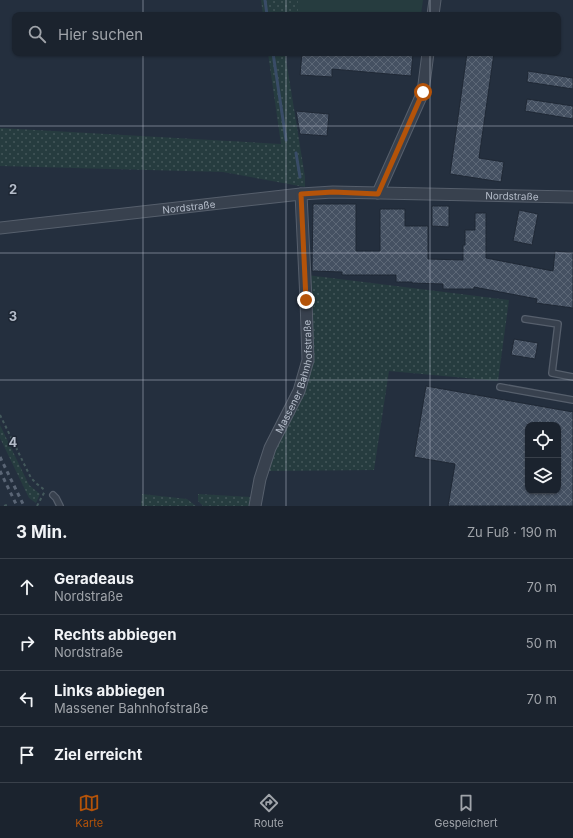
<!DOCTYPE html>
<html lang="de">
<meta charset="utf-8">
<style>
:root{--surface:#1b232e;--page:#242b36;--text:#f1f3f6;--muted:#a0a4aa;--line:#39404a;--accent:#b45309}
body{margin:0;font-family:Inter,sans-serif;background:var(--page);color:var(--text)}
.controls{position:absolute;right:12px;bottom:12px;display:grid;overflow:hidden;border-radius:8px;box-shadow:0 1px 3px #0004}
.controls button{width:36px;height:36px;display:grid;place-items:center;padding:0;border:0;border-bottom:1px solid var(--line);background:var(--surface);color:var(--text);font:20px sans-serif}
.stop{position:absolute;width:12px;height:12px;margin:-9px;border:3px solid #b45309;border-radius:50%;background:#fff}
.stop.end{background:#b45309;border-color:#fff;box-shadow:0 1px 4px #0008}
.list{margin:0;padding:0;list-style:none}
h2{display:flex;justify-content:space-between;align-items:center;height:52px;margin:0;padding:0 16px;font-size:17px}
h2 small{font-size:13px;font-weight:400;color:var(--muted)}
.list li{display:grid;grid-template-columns:26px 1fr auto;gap:12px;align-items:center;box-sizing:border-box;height:56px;padding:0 16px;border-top:1px solid var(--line)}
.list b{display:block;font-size:15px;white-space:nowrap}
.list p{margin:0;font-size:13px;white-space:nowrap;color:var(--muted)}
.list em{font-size:13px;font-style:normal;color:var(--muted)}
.icon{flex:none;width:22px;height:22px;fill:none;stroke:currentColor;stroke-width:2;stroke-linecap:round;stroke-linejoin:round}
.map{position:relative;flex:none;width:573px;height:506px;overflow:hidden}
.search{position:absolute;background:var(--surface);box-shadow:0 1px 3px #0004;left:12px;right:12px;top:12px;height:44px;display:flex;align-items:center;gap:10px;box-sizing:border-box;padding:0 14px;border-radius:8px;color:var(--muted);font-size:15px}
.sheet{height:276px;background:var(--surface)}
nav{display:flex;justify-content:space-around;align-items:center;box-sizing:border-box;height:56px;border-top:1px solid var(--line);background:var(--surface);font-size:11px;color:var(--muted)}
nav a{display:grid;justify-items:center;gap:2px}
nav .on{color:var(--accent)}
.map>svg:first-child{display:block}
.grass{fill:url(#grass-dots)}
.green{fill:#263c3f}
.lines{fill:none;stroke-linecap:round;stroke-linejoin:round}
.stream{stroke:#394c67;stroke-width:3}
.building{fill:url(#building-cross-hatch);stroke:#1f2835;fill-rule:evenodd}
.service-casing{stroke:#565f6c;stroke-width:8}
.minor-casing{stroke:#565f6c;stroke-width:13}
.path{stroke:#44595c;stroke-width:2;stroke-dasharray:3 3;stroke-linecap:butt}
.service{stroke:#38414e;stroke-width:5.5}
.minor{stroke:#38414e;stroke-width:11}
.rail{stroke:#5a6575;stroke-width:3;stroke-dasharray:4 4;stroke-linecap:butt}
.route{stroke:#b45309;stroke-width:5}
.grid{fill:none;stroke:#b4bcc9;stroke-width:1;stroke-opacity:0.55}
.labels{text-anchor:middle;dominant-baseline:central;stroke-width:3;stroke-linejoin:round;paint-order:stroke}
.street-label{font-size:10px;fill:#b4bcc9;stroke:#1d2633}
.grid-label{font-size:13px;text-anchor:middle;font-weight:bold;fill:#b4bcc9;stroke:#1d2633;stroke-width:3;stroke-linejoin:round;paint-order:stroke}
</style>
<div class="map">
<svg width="573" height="506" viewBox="0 0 573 506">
<defs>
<pattern id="grass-dots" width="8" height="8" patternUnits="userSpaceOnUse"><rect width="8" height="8" fill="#263c3f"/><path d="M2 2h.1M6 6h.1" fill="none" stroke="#435659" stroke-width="1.8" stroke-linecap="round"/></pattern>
<pattern id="building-cross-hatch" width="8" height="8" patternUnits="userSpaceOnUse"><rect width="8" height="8" fill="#455162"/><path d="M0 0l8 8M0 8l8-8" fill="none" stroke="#5d6877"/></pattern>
</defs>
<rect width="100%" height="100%" fill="#242f3e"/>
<path class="grass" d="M261,0H298V12L293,14L292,15H263Z
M268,53H285L305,177V187L223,172L0,166V128L281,144Z
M307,275L509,300L498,381L389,371L374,470L268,471L274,446L303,393Z
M0,425L29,485L40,494L36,503L29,498L0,438Z
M142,494L187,499L196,506H141Z
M198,494L251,497L249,506H203L198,501Z"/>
<path class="green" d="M298,0H423L421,15H292V14L298,12Z"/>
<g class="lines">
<path class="stream" d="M265,0L267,15
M273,53L286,140
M296,153L300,177"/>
</g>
<path class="building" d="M302,53H413L411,76L332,69V77L300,75Z
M467,53H494L479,158L504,162L501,182L450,174Z
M528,71L573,78V89L527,82Z
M527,99L573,106V119L525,111Z
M296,111L329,114L327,136L300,134Z
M313,204H356V251H380V209H405V226H428V259L463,260V245H465V230H475V213H486V258L553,271L555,251L573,253V308L536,303L537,299L474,287V289H443V284L412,283V282H396V275H342V272L312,271Z
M432,206H449V227L432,226Z
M519,210L538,214L532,245L513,241Z
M514,339L538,343L535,359L511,355Z
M426,386L573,412V506H448L455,464L414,457ZM528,425H558V491H528Z"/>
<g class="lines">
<g class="service-casing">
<path id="service" d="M525,319L558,324L552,373L573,377
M500,387L573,400
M53,495L56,498L60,506"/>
</g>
<g class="minor-casing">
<g id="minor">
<path d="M433,15L435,0"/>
<path d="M378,193L423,92L428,53"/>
<path id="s1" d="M0,228L301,194L333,192L573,197"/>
<path id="s2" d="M255,506L260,479L270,448L299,391L308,360L306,300L301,194"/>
</g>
</g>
<path class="path" d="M0,415L31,478L37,484L46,491
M4,506L7,505
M37,506L45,491"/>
<use href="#service" class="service"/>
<use href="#minor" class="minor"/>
<path class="rail" d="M0,457L24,506
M0,471L17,506"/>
</g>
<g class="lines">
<path class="route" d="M306,300L301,194L333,192L378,194L423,92"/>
</g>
<path class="grid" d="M143,0V15M286,0V15M430,0V15M143,53V506M286,53V506M430,53V506M0,126H573M0,253H573M0,380H573"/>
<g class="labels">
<g class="street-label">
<text stroke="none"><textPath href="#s1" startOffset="514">Nordstraße</textPath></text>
<text stroke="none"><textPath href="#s1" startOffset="190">Nordstraße</textPath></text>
<text stroke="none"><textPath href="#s2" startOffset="137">Massener Bahnhofstraße</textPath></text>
</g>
</g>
<g class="grid-label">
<text x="13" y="194">2</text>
<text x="13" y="321">3</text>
<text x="13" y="447">4</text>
</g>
</svg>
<div class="controls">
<button><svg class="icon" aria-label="locate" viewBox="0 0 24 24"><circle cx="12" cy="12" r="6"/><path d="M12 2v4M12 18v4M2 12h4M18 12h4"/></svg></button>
<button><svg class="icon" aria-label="layers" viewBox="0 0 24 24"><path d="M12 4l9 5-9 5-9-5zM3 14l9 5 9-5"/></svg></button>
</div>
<div class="stop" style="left:423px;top:92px"></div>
<div class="stop end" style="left:306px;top:300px"></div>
<div class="search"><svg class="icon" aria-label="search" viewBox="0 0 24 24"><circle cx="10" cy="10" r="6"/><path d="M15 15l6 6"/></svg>Hier suchen</div>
</div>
<section class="sheet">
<h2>3 Min.<small>Zu Fuß · 190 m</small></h2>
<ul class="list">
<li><svg class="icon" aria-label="ahead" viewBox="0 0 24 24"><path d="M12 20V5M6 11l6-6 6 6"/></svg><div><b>Geradeaus</b><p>Nordstraße</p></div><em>70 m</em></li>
<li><svg class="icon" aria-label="right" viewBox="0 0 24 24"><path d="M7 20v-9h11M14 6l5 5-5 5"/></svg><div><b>Rechts abbiegen</b><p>Nordstraße</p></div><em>50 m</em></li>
<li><svg class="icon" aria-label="left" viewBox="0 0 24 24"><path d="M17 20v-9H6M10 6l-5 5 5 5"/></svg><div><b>Links abbiegen</b><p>Massener Bahnhofstraße</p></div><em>70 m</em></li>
<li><svg class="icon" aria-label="arrive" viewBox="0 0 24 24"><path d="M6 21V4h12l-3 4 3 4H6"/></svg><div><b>Ziel erreicht</b></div></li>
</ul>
</section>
<nav>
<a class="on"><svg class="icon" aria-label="map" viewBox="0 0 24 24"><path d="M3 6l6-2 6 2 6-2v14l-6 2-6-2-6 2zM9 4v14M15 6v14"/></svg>Karte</a>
<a><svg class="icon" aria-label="directions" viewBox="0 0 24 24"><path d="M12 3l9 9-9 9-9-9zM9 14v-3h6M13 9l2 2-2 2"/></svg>Route</a>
<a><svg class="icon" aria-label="saved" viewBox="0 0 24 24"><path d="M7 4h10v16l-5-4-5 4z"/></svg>Gespeichert</a>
</nav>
